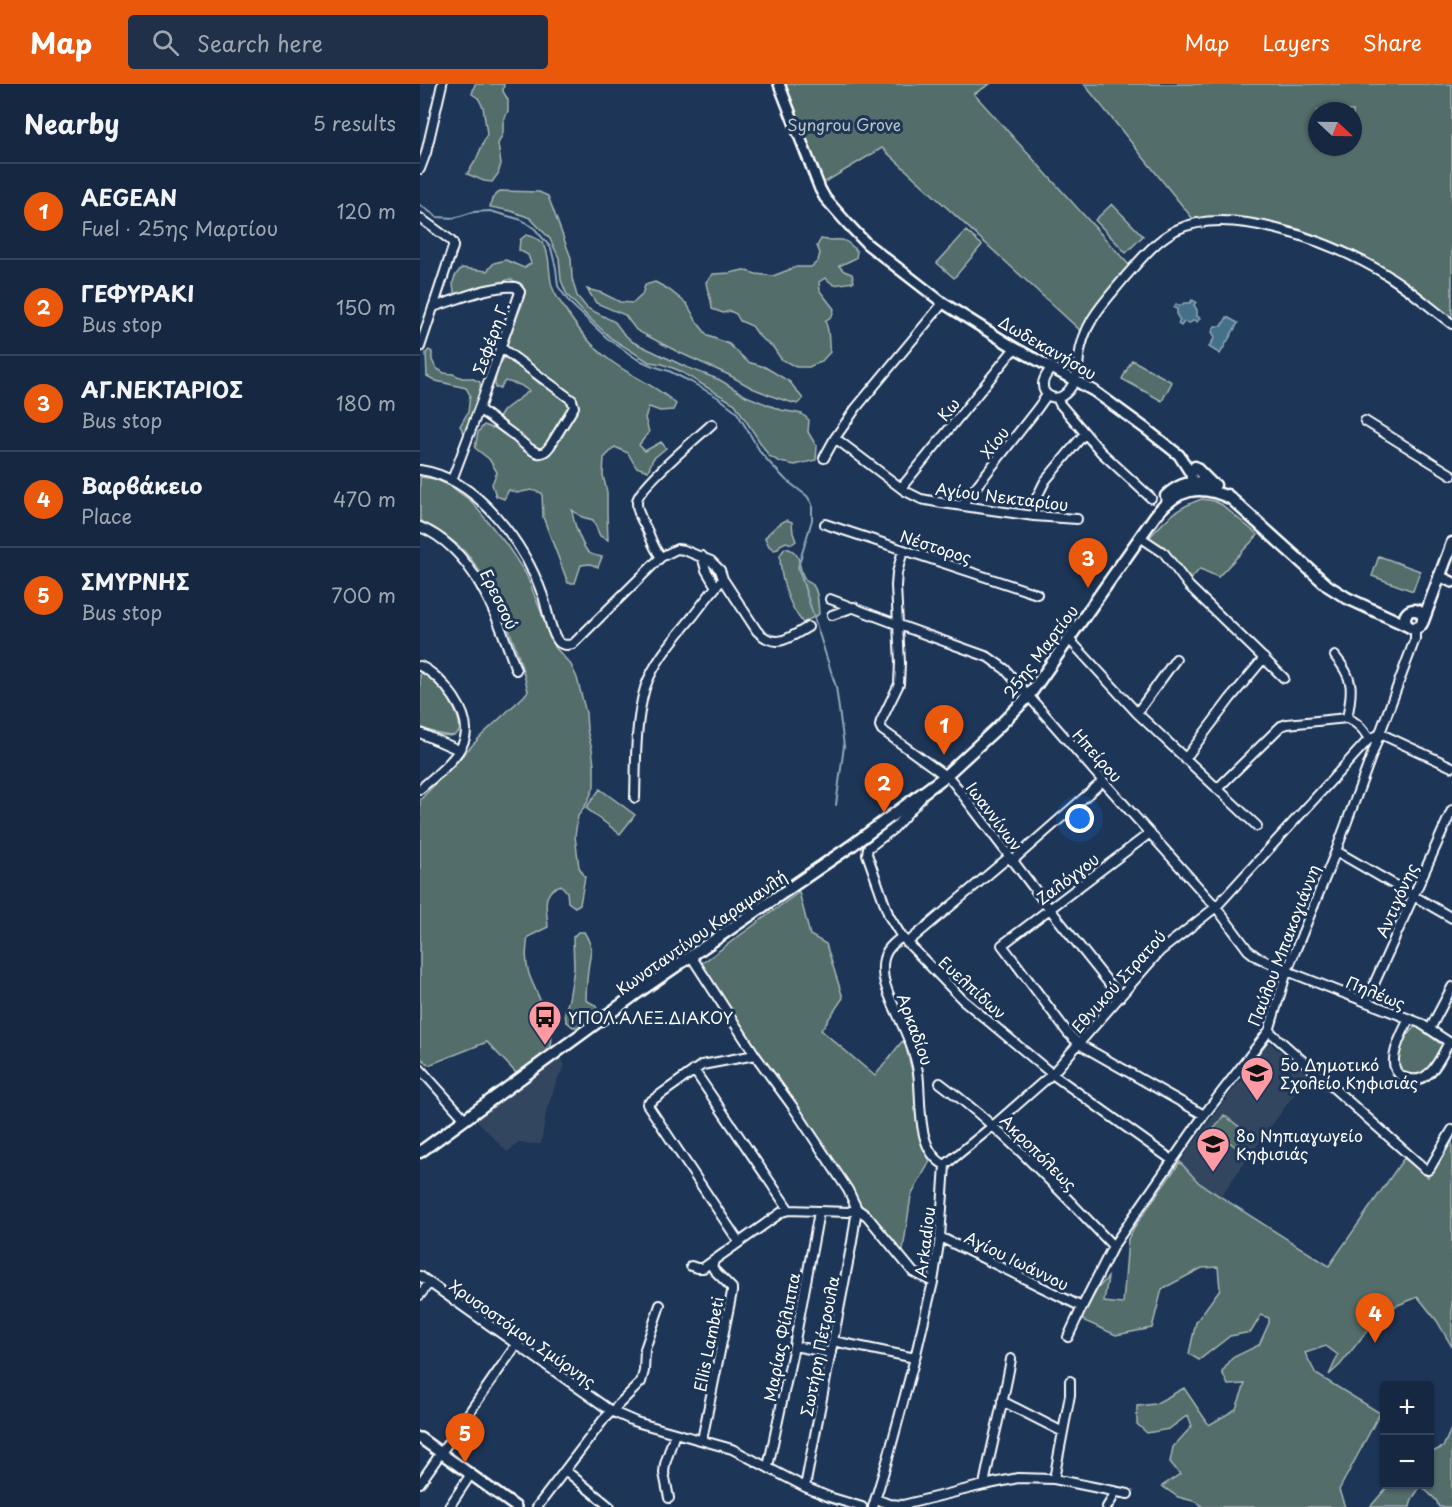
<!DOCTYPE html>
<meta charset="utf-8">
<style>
:root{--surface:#162841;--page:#1f3048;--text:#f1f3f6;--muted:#9ea6b1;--line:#35445a;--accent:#ea580c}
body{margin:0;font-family:"Playpen Sans",sans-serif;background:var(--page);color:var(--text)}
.controls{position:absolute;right:18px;bottom:18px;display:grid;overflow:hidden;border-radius:6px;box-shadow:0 2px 4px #0004}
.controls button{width:54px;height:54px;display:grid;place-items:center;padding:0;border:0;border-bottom:2px solid var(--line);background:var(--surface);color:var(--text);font:30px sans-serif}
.compass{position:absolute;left:888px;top:18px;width:54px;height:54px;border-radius:50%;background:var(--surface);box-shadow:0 2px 4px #0004;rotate:112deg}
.you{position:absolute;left:660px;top:735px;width:21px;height:21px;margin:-15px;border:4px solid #fff;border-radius:50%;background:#1a73e8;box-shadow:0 0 0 9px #1a73e833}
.badge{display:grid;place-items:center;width:39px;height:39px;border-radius:50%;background:var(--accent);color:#fff;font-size:20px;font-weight:700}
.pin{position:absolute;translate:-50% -50px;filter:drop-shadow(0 2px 3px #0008)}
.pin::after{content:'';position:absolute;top:32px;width:21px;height:18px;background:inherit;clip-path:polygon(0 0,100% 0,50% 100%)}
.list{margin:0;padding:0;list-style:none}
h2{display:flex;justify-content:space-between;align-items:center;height:78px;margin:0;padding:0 24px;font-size:26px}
h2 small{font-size:20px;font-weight:400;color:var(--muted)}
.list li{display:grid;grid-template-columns:39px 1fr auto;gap:18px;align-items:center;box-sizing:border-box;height:96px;padding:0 24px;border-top:2px solid var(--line)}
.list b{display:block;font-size:22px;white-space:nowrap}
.list p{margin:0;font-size:20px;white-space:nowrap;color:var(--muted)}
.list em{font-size:20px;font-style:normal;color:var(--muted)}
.icon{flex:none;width:33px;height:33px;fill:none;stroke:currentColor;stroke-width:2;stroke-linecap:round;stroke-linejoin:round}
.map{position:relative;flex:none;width:1032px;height:1423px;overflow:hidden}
header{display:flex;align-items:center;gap:36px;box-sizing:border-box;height:84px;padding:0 30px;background:var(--accent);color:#fff}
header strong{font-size:28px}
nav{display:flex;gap:33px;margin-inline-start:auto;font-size:21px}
.search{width:420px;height:54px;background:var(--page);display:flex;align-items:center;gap:15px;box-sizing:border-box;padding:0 21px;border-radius:6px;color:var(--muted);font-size:22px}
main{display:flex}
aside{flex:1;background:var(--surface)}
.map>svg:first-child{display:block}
.built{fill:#33465f}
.green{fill:#526d6b;stroke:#a8b6b5;stroke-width:1.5;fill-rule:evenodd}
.water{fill:#45708a;stroke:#8fa9b9;stroke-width:1.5}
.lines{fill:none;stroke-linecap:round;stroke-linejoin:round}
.stream{stroke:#8fa9b9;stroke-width:2}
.minor-casing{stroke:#fff;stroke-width:12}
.tertiary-casing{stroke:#fff;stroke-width:14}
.secondary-casing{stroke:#fff;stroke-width:15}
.minor{stroke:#1d3557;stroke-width:8}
.tertiary{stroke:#1d3557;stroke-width:9}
.secondary{stroke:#1d3557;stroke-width:10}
.labels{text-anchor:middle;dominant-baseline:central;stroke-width:6;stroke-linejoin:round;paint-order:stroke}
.park-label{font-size:16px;fill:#bac5c4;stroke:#1d3557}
.street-label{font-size:16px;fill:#fff;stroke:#1d3557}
.poi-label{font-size:16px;fill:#fff;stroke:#1d3557;text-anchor:start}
</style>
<header>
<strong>Map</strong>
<div class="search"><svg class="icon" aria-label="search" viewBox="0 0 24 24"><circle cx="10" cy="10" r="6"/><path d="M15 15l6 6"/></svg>Search here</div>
<nav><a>Map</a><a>Layers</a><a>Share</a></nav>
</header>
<main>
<aside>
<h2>Nearby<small>5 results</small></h2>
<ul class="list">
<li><span class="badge">1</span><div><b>AEGEAN</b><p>Fuel · 25ης Μαρτίου</p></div><em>120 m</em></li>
<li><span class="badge">2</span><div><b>ΓΕΦΥΡΑΚΙ</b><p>Bus stop</p></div><em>150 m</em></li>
<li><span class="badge">3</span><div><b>ΑΓ.ΝΕΚΤΑΡΙΟΣ</b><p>Bus stop</p></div><em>180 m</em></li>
<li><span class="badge">4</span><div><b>Βαρβάκειο</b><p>Place</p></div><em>470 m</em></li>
<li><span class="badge">5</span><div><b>ΣΜΥΡΝΗΣ</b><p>Bus stop</p></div><em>700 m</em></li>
</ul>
</aside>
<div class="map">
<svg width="1032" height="1423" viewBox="0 0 1032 1423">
<rect width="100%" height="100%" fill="#1d3557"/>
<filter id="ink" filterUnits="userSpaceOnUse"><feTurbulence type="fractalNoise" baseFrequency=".0167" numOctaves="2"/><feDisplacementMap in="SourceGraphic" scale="12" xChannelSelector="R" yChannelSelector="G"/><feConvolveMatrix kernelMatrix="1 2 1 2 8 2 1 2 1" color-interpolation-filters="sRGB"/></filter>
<g filter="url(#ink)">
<path class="built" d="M847,959H850L862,969L861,971L863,973L865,972L888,991L800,1113L779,1099L760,1078L802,1020L807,1016V1014L818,999H820L828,989L827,987Z
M138,970L145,981L137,996L126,1028L121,1060L99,1059L87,1068L54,1033Z"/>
<path class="green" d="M55,0H84L83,7L88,16V27L83,38V49L78,60L81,80L78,90L72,98L64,97L47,90L56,76L67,50L63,23L58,14L52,10Z
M366,0H570L554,10L710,182L671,232L662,248L462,64L402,100Z
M664,0H1032V238L1026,230L981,194L933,167L879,145L834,136L773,135ZM897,27H933V63H897Z
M80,107L119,108L128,112L151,174L152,194L157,212L167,224L195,238L203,249L213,258L266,283L300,296L326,312L361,326L382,330L389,336L388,348L397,363L396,376L375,381L360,378L349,372L315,320L258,286L242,280L229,278L192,255L167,232L147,211L141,196L139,174L130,155L110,134L91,127L70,123L72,115Z
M692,120L723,152L706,169L675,136Z
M546,147L562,161L534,194L517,179Z
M106,151C133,156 127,177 131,198C132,205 138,215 143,222C155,241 169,260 187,274C209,292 236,301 256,320L253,326L240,327L229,323L225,334L229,348L219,361L225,367L241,358L246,364L233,375L228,387L216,383L208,369L195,363L184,374L183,391L187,408V429L188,456L180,452L173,436L162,433L152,426C153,437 161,460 168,468C172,471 177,472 182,473L178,483L170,480L161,481L155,499H148L123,433L122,409L111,406L97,409L89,406L84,415L76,412L72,400L77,388L69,375L55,364L58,348L64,341L72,344L84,326L109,307L100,301L85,297L80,304H75C75,291 76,283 85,273L92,275L120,300L125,292L85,263L103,218L105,209L102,200L90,195L53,207L35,210C31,199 33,192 42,184L67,187L74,179L86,176L104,184L111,179L108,171L99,166L100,156Z
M401,155C421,159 420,149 437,167L436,174L419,182L424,187L432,190L434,198L414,201L405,194L399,198L400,207L414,225L412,232L405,237C411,250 407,254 410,268L402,277L389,283H376L361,275L353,263L340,253L332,242L320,237L316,230L310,227L303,229L292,225C292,215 287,208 286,198L293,190L310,189L323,186L336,190L353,192L376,183H391L398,177L400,169L397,162Z
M235,198L248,205L267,220L277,238L288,252L309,260L328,278L345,283L370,298L383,315L377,320L357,314L332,304L309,291L258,268L216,246L205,231L176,219L167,205L182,209L200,218L213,219L222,211L225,201Z
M9,266L12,268V276L16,284L24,289L33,290L42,294H51L60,298C62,315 52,336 44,349L40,342L48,328L50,311L46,304L16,297L7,292L6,269Z
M712,276L752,298L742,317L702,295Z
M0,393L15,395L30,402L51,417L86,460L106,490L135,563L151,581L157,594L166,629L167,646L172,665L174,681V703L167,719L158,732L155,752L159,783L165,793L160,820L155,823L148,818L147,808L141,801C120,808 127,825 128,843L108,853C106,866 105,877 109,890C116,911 141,949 128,969C124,976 105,985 97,990L67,958L9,981L0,973V716L63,650L104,612L108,607C99,565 71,491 39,462C27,451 14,444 0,436Z
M782,415L794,417L802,421L838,451L798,493L780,485L769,497L728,455C745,436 757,423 782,415Z
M367,436L372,438L373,449L376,457L372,460L366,458L360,461L358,465L354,466L349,462L345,454C349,448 360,438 367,436Z
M365,464C384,468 376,482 385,495C388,499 390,498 393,501C399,509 398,521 399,530L383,539C368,520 360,495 360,471Z
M959,472L1000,487L993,507L952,492Z
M0,587C7,592 17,597 23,604C26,609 29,615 32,621C53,660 27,655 0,643Z
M180,705L215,731L200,750L166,724Z
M379,808L390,851L406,860L423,914L401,946L455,992L484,955L494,995L497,1043L510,1077L491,1112L482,1173L447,1130L281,880Z
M158,848H164C175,866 170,867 168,886C167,896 166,906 166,916L175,921L179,928L161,943H153L146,937L145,928L149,915L154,885L153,853Z
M996,942L1022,961L1008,986L997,993C993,992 987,991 984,988C969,977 985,951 996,942Z
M804,1031L826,1048L816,1063L793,1046Z
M1032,1050V1263L1017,1237L998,1213L963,1227L920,1281L909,1291L918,1271L906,1262L885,1269L896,1290L960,1329L919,1406L925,1423H783L777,1418L758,1413L742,1402L760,1390L750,1378L753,1363L772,1342L768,1331L749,1345L727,1349L717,1340V1322L735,1320L764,1304L789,1341L816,1325L825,1300L808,1301L802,1288L812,1274L839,1261L849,1239V1234L841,1231L831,1248L810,1252L779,1276L769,1270L776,1238L800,1205L798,1183L782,1184L742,1205L732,1244L696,1251L660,1235L678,1204L688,1193L684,1218L703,1220L708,1155L715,1142L760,1078L779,1099L909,1182L984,1074L1008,1093Z
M1032,1343V1423H1019L1016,1416L1001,1402L992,1415L990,1423H950L969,1401L1010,1400V1369L1023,1363Z"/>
<path class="water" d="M772,216L776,218L774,221L777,226V232L780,234L777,238L774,236L770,239L764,238L761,242L758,240L760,236L757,232V225L754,224L756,220L760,222L764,219H770Z
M807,233L818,239L800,270L789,263L795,253L792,248L795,242H802Z"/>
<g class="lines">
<path class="stream" d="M0,121L17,133L34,134L53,128L70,127L102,136L115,145L131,164L136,184L138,202L149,218L187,254L217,275L233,282L249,287L271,298L299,314L316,327L341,369L349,378L366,396L387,412L392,420V436L378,483L416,603L424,662L416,721"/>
<g class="minor-casing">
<path id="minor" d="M0,85L6,69L22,0
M0,134L29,155L33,159V163L0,263
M13,223C36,216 73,200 96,203L100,208L61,319L32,396
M631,284C628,289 623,294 623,300C622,312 636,318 645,310C656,301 658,286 659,273C664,237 684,219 706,192C721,175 735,157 756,146C809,120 907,157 955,184C983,199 1007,221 1032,240
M637,314L640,320L681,368L731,414
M59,325C69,333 80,341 91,349C99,355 108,366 118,369C124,370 127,366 130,362L154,323L152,316L80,263
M945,337L1032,391
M415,354L485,407L501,415L522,419L614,432L657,435
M404,374L415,354L436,324L523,219
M0,386C58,394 105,461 123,512C127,524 131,552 140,559C144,562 148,561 153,560L241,473L257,465L264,466L291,477L300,486L303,495L337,547C356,566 369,554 388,543
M481,404L595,264
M541,422L617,325L627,311
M614,432L617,413L625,397L665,349
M405,440L617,510
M0,443C55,465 78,535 96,586
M720,453L744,469L769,502L864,594
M483,466L477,489L476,502L480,579L479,600L461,637L460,642L462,646L531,696L536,702L629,824L700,913
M282,472L286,486L296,503
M241,473C234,465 232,457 228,448C224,439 216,428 217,417C218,403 278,353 292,340
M410,515L479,541L568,573L585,585L683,697L796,823L828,866L837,873L867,887L1000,939L1032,960
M412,531L434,523
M649,555L717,629L837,742
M915,572C934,595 933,605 927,634
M0,582C22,592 54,631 44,657C38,674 14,693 0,705
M717,629L756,575
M0,649L39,666
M765,675L810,615L844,574
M797,705L861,642L867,640L927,634C938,639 943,645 949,655
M215,714C216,679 215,638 225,604C234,577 256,553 274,531C283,519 293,506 303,495
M501,714L473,745L448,764L447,770L469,832L482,853L543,916L632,990L752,1076
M730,749L582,861L648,949L659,960L784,1031
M916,767L1032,834
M592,777L683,697
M482,853C469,862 462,870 463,887C463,898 468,909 472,918C482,941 494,963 498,988C502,1016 495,1066 525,1081
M487,859L589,773
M271,872L335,971L373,1023L428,1106L437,1125L432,1158L385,1403
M946,918L1032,726
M989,935C981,951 959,990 990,995C997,996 1003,995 1008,990C1016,985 1024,967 1029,958
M1010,945L1032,903
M849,947L1005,1085L1008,1086L1010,1084L1032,1046
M0,985L44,1034
M274,986L369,1126
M520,999C584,1046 638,1105 693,1162
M525,1081L574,1041L632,990L740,867L796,823L949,655L961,650L1032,683
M437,1125L447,1132L493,1188L513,1198
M520,1153L662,1223
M319,1158L227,1020L282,981L335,971
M271,1182L277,1184H283L362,1128L369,1126L428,1128L437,1125
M0,1192L191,1327L216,1338L312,1365L385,1403L409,1413L442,1423
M0,1211L9,1199
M648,1253L662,1223L693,1162L784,1031L849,947L867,887L916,767L995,555V544
M413,1257L495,1274
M374,1262L411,1269
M582,1317L643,1348
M282,1356L312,1208V1204L294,1186L292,1182L294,1177
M348,1383L374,1262L399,1128
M145,1386L190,1423
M634,1395L650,1311V1297
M0,1399L97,1260
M564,1401C572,1358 584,1317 591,1275
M249,1414L244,1389L245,1380L255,1349
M456,1415L469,1420L483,1421L564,1401L598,1394L634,1395L708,1410
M29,1423L51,1390
M117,1423L184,1335L221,1298L224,1287L225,1265L240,1221
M453,1423L468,1374L495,1274L513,1198L520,1153L525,1081
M687,1423L692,1415L695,1407"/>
</g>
<g class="tertiary-casing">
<path id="tertiary" d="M359,0L400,105L405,114L427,139L447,160L523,219L595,264L674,307L726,345L759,371L771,390L773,405
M1019,492L1032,498
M0,1354L96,1423"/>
</g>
<g class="secondary-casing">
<path id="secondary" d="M775,383L793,401
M807,411L908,502L927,514L990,543
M746,412C760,399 777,395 795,401
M985 535a9 9 0 1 1 18 0a9 9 0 1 1-18 0Z
M1003,537L1032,459
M0,1068L220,907L431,762L524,693L576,645L608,613L735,432C757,404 780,399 812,415"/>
</g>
<use href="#minor" class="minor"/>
<use href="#tertiary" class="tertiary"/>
<use href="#secondary" class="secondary"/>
</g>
</g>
<defs>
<g id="bus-pin" transform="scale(1.725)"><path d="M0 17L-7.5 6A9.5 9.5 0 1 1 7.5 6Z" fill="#ff9aa2" stroke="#1d3557"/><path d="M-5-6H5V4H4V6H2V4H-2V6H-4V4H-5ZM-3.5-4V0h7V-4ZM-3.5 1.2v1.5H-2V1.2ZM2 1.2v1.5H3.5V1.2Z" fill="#111"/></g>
<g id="school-pin" transform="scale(1.725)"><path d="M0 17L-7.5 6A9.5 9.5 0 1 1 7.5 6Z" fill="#ff9aa2" stroke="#1d3557"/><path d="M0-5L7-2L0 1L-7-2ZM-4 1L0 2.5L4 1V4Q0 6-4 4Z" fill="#111"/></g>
</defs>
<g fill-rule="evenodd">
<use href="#bus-pin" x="125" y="933"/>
<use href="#school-pin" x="837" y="989"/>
<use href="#school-pin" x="793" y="1060"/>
</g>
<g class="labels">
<g class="park-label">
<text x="424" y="40">Syngrou Grove</text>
</g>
<g class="street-label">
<text transform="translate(70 254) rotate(-70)">Σεφέρη Γ.</text>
<text transform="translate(628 263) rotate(30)">Δωδεκανήσου</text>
<text transform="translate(528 325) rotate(-51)">Κω</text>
<text transform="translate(574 358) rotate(-52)">Χίου</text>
<text transform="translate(582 412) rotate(7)">Αγίου Νεκταρίου</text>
<text transform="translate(516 462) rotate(18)">Νέστορος</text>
<text transform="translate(80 515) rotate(64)">Ερεσσού</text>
<text transform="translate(620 567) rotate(-53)">25ης Μαρτίου</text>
<text transform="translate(678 671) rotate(48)">Ηπείρου</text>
<text transform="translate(575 732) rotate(53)">Ιωαννίνων</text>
<text transform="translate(647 794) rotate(-37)">Ζαλόγγου</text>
<text transform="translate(976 816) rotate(-66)">Αντιγόνης</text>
<text transform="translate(281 848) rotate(-35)">Κωνσταντίνου Καραμανλή</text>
<text transform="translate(863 861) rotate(-69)">Παύλου Μπακογιάννη</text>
<text transform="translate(698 897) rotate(-48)">Εθνικού Στρατού</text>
<text transform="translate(553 903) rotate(42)">Ευελπίδων</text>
<text transform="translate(956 908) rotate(22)">Πηλέως</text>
<text transform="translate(496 945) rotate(70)">Αρκαδίου</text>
<text transform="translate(619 1068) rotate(45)">Ακροπόλεως</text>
<text transform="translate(504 1158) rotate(-83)">Arkadiou</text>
<text transform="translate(597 1176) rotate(26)">Αγίου Ιωάννου</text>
<text transform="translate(103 1249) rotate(35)">Χρυσοστόμου Σμύρνης</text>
<text transform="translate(361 1253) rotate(-79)">Μαρίας Φίλιππα</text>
<text transform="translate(288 1260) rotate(-79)">Ellis Lambeti</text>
<text transform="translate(399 1262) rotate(-79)">Σωτήρη Πέτρουλα</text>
</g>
<g class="poi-label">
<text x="148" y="933">ΥΠΟΛ.ΑΛΕΞ.ΔΙΑΚΟΥ</text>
<text x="860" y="980">5ο Δημοτικό<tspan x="860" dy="18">Σχολείο Κηφισιάς</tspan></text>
<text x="816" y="1051">8ο Νηπιαγωγείο<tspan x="816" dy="18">Κηφισιάς</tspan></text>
</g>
</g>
</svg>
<div class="controls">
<button>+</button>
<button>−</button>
</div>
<svg class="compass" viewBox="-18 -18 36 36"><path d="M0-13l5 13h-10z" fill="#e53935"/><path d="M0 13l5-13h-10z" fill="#9ea6b1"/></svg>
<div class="you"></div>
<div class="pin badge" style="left:524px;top:671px">1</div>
<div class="pin badge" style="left:464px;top:729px">2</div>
<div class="pin badge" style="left:668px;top:504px">3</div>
<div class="pin badge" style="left:955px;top:1259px">4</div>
<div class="pin badge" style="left:45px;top:1379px">5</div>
</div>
</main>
